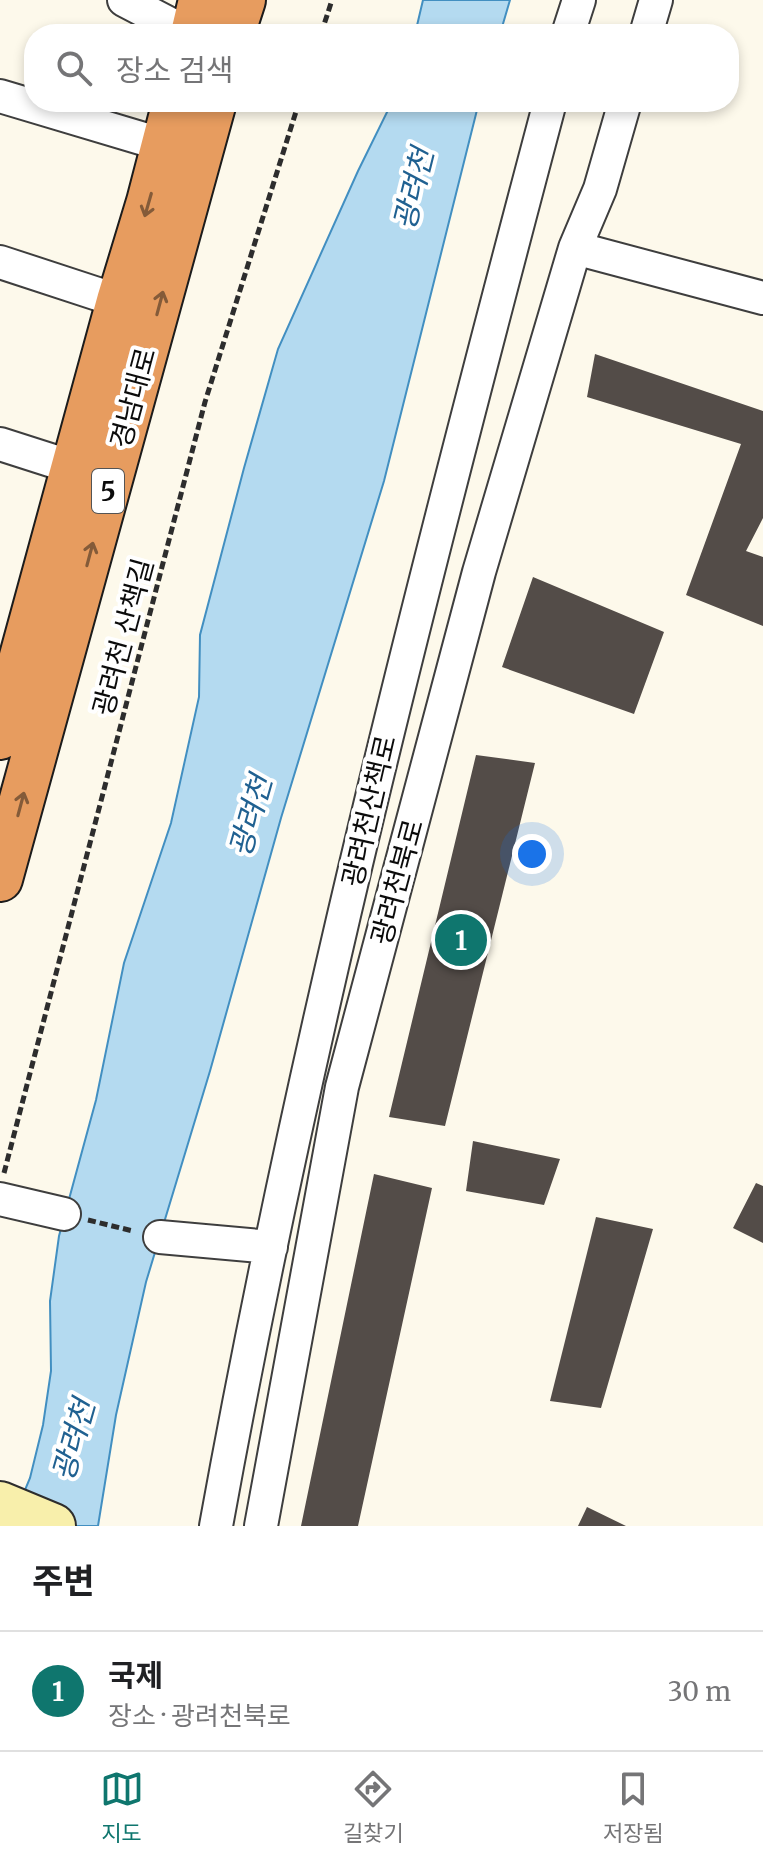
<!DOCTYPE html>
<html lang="ko">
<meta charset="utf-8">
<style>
:root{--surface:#fff;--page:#f6f6f6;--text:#202124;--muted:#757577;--line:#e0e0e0;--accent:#0f766e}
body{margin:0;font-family:Merriweather,"Noto Sans KR",serif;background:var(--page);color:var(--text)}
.you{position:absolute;left:532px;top:854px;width:28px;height:28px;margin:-20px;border:6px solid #fff;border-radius:50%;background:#1a73e8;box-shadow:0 0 0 12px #1a73e833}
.badge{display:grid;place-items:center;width:52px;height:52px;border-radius:50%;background:var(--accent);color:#fff;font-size:26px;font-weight:700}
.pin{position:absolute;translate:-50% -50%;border:4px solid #fff;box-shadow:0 2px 8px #0006}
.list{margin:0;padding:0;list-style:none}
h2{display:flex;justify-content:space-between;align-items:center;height:104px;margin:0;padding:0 32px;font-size:34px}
h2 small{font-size:26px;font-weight:400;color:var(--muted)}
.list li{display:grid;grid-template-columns:52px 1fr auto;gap:24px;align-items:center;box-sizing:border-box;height:120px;padding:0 32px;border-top:2px solid var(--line)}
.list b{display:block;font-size:30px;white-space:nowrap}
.list p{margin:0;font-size:26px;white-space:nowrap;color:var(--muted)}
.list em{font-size:26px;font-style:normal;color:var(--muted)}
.icon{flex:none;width:44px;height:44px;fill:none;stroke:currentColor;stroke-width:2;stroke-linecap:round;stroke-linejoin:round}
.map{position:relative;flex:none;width:763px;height:1526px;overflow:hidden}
.search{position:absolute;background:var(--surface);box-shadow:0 4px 12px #0003;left:24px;right:24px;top:24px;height:88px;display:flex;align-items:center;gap:20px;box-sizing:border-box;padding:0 28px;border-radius:32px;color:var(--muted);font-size:30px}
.sheet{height:224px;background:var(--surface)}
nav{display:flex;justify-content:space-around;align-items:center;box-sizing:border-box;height:112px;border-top:2px solid var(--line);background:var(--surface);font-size:22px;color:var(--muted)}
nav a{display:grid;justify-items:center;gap:4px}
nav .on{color:var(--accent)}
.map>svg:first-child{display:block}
.water{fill:#b4daf0;stroke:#428fc1;stroke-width:2}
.building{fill:#534c48}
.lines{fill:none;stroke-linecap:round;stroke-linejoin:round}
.street-casing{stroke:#3e3e3e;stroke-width:36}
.secondary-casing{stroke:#2d2d2d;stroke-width:48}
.highway-casing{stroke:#1c1c1c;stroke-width:48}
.path{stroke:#2d2d2d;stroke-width:5;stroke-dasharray:8 4;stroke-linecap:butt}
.street{stroke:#fff;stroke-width:32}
.secondary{stroke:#f8efab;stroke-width:44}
.highway{stroke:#e79c5f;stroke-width:44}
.oneway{stroke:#845b39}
.labels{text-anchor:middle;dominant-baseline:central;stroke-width:8;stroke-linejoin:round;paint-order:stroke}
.shield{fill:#fff;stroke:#545454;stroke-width:2}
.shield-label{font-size:26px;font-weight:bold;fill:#0b0b0b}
.street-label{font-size:28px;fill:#0b0b0b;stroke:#fff}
.water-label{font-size:30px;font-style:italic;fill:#206191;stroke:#fff}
</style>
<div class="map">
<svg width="763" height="1526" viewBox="0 0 763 1526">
<rect width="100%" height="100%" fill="#fdf9eb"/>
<path class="water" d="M423,0H510L500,34H415Z
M392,102H479L384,481L281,818L210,1071L146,1282L116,1415L98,1526H10L30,1478L43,1425L51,1371L50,1301L59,1236L96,1100L124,963L171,823L199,697L200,635L244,468L278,349L358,171Z"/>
<path class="building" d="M595,354L763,411V518L746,551L763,557V626L686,595L741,444L587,397Z
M533,577L664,632L634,714L502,667Z
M476,755L535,763L445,1126L389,1117Z
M473,1141L560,1159L544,1205L466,1191Z
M374,1174L432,1188L358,1526H301Z
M756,1183L763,1186V1243L733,1228Z
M596,1217L653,1229L601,1408L550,1401Z
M587,1507L626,1526H578Z"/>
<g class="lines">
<g class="street-casing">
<path id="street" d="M124,0L189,34
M568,34L579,0
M646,34L656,0
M0,96L164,145
M625,102L600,189L575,248L763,298
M0,262L119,301
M0,444L75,468
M0,1199L64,1214
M160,1237L271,1247
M216,1526C303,1046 425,573 550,102
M261,1526L342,1087L479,572L575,248"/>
</g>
<g class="secondary-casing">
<path id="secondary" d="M0,1504L53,1526"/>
</g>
<g class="highway-casing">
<path id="highway" d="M193,34L201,0
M232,34L243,0
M0,737L119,301L149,202L175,102
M0,879L214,102"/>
</g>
<path class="path" d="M321,34L332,0
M4,1173L205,402L299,102
M88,1220L133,1231"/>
<use href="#street" class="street"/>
<use href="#secondary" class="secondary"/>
<use href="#highway" class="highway"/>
</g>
<defs><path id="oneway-shaft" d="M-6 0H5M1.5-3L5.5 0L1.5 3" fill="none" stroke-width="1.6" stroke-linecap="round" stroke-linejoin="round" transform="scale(2)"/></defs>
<g class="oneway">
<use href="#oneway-shaft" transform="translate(148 205) rotate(106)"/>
<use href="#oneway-shaft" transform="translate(160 303) rotate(-75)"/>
<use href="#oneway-shaft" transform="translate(90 554) rotate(-75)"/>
<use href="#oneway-shaft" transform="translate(21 804) rotate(-75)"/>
</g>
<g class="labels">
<rect class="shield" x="92" y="469" width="32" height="44" rx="6"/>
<g class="shield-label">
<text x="108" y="491">5</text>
</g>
<g class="street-label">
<text transform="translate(133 398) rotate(-75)">경남대로</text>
<text transform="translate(123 637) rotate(-75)">광려천 산책길</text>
<text transform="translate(369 811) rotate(-77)">광려천산책로</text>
<text transform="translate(397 882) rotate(-75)">광려천북로</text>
</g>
<g class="water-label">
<text transform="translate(413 189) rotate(-76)">광려천</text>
<text transform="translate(250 816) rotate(-74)">광려천</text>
<text transform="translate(73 1440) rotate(-74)">광려천</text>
</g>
</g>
</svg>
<div class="you"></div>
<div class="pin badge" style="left:461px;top:940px">1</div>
<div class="search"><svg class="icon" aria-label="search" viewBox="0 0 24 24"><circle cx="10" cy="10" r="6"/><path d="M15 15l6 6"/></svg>장소 검색</div>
</div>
<section class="sheet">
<h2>주변<small></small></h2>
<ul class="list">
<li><span class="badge">1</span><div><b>국제</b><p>장소 · 광려천북로</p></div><em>30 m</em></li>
</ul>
</section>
<nav>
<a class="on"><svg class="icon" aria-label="map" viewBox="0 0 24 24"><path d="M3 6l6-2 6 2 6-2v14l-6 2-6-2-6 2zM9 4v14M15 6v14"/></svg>지도</a>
<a><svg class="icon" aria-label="directions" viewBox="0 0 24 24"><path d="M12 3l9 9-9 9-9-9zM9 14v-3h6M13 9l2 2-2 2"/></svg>길찾기</a>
<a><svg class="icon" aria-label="saved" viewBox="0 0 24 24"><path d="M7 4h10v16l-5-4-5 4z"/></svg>저장됨</a>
</nav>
